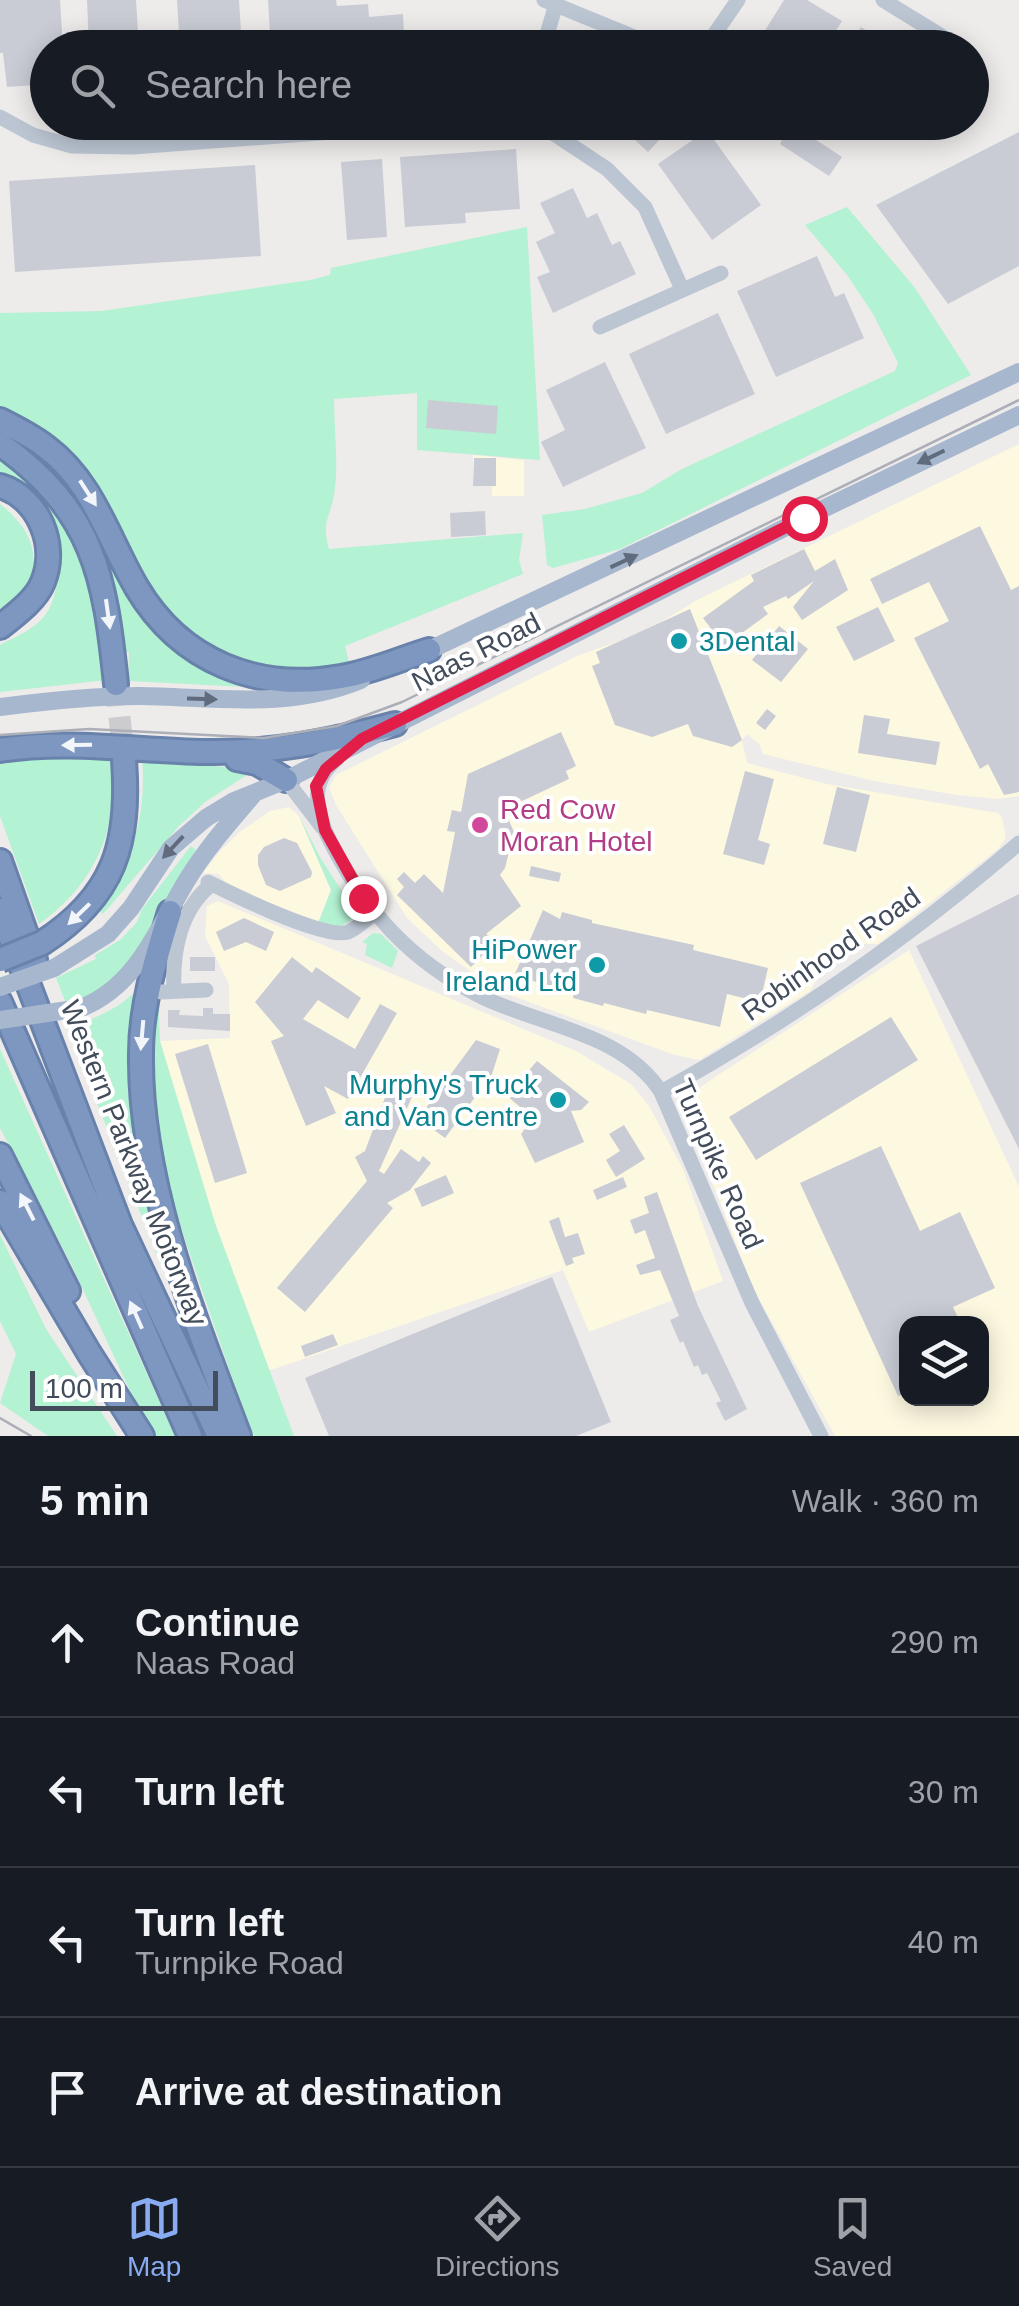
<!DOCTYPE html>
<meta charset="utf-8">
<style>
:root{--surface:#171b24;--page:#242831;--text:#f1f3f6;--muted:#9ea1a6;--line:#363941;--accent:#88abf2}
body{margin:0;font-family:Arial,sans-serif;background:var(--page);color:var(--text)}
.controls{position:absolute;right:30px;bottom:30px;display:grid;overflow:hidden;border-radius:20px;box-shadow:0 5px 25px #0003}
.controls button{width:90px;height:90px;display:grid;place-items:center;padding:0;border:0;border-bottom:2px solid var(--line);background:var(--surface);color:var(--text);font:50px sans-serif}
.scale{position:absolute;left:30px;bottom:25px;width:188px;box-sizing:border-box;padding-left:10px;border:5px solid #424c5a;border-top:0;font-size:28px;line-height:35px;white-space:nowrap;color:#424c5a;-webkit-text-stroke:8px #fff;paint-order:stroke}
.stop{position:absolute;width:30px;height:30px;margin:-22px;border:8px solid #e11d48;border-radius:50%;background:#fff}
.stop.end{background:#e11d48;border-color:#fff;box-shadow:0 2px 10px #0008}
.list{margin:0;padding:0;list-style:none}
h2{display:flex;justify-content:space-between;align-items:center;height:130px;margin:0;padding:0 40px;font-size:42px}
h2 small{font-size:32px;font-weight:400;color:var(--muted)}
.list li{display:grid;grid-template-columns:65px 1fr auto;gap:30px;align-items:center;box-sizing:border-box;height:150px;padding:0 40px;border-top:2px solid var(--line)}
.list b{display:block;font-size:38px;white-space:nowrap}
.list p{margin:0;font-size:32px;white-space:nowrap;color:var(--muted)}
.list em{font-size:32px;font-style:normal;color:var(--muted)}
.icon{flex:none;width:55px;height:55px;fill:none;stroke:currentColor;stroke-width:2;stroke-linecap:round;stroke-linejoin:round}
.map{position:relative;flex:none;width:1019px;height:1436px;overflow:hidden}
.search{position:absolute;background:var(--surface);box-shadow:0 5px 25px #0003;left:30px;right:30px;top:30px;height:110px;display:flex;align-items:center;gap:25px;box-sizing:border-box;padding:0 35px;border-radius:55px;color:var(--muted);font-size:38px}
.sheet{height:730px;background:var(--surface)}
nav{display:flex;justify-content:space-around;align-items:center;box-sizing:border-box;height:140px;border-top:2px solid var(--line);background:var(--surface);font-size:28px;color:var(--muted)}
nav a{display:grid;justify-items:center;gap:5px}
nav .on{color:var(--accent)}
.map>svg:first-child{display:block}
.commercial{fill:#fdf8e0;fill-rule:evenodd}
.green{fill:#b3f2d2}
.building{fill:#c9ccd4}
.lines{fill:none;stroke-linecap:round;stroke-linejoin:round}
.highway-tunnel{stroke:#cccbce;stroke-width:22;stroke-dasharray:22 11;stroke-linecap:butt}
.highway-casing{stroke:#6882ac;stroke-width:28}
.minor{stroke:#bcc6d3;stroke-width:15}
.major{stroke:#a7b7ce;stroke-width:18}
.highway{stroke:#7d97c0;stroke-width:22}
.tram{stroke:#acafb7;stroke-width:2.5}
.highway-bridge-casing{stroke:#6882ac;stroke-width:28;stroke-linecap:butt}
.major-bridge{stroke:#a7b7ce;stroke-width:18}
.highway-bridge{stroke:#7d97c0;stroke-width:22}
.oneway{fill:#606c7d}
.oneway2{fill:#f2f5f9}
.route{stroke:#e11d48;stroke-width:12}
.culture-dot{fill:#0f9aa8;stroke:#fff;stroke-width:4}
.hotel-dot{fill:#d1479c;stroke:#fff;stroke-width:4}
.labels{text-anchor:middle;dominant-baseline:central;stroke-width:8;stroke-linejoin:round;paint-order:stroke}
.culture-label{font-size:28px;fill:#0d838f;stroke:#fff;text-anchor:end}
.street-label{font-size:28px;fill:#424c5a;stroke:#fff}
.hotel-label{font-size:28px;fill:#b23c85;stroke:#fff;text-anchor:start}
</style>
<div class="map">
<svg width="1019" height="1436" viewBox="0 0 1019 1436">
<rect width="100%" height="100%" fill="#eeebeb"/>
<path class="commercial" d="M1019,444V796L997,799L957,795L874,781L763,754L759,744L747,734L742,740L747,763L827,784L998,813L1002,817L1006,838L998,849L878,944H859L851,938L825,958L824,968L810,991L699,1060L675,1055L501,992L443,952L407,918L336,805L329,787L336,775L577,656L642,633L699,599Z
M473,455L524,460V496H492V486H473Z
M289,807L299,816L331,890L318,922L231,889L219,874L203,873L220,851L241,831L270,811Z
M218,901L576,1051L631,1084L649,1106L683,1169L723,1281L589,1332L563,1270L268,1371L215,1223L160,1041L230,1038L229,984L205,936L207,906Z
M909,950L1019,1187V1436H835L753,1288L686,1115L691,1098L703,1085ZM906,1324H982V1398H906Z"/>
<path class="green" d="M847,207L915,288L971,375L620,549L553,568L547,565L542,515L585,509L642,493L682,469L895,371L898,363L873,314L847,275L805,225Z
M527,227L540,460L417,450V393L334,399C334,430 339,465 334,495C330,519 321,520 329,549L523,533L519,560L523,574L345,646L349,663C214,685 177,634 114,526C102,505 92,477 75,460C53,437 27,421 0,406V313L102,311L310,280L330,275L331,268Z
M0,429L33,443L76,486L141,608L288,689L128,681L129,653L125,651C110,538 91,499 0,429Z
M0,455L45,491L89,564L107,680L0,692V645C13,638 30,631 41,620C53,608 55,593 58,577C66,524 44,500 0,476Z
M0,504C44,538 46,582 0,617Z
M31,758L112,760C121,826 94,886 39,924L0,816V762Z
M142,759L234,768L247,775L205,802L179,826L103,914L98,910C132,867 147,814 142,759Z
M299,816L321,859L353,908L351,920C340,929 331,927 318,924L331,890Z
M191,846L196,850C167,891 145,962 104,989C93,996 78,1000 67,1006L56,978L96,959L95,955L120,940L137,922L142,909Z
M373,933L381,934L398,951L392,968L365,955L367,944L362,942Z
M158,993L160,1041L215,1223L294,1436H254C236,1391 221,1345 205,1299C173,1204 134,1095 158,993Z
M133,994L137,1000C135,1015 131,1031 130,1047C125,1121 153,1199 170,1271L163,1270L71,1037C80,1021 97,1018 112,1009C120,1005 126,999 133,994Z
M0,1049L175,1436H151L72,1266L0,1128Z
M0,1235L46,1329L117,1436H48L0,1403L16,1354L0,1321Z"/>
<path class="building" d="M0,0H60L63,48H48V84L7,87L3,53H0Z
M87,0H136L139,48H89Z
M177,0H239L242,48H180Z
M268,0H336L337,6L368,4L369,17L403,14L404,36L452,33L453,48H271Z
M784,0H807L842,21L825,48H754Z
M861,27L892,48H847Z
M627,122H676L648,152L622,128Z
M755,122H789L842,157L829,176L780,144L782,140Z
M707,130L761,205L712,240L658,164Z
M1019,132V266L948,304L876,205Z
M516,149L520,209L465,213L466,223L405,227L400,157Z
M382,159L387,237L347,240L341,162Z
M255,165L261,256L15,272L9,181Z
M573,188L587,218L597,213L612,245L620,241L636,274L553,313L537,277L550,272L536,242L555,233L540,203Z
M817,256L835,297L844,293L864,338L776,377L737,291Z
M718,313L755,394L666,434L629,354Z
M605,362L646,448L563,487L541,442L565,430L546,390Z
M428,400L498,406L496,434L426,428Z
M474,458H496V486H473Z
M485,511L486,535L451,537L450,513Z
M980,526L1011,590L1019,586V792L1004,795L988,764L980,769L914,638L949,621L929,582L882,604L870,579Z
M804,549L815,571L835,559L848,590L802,620L793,607L814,581L788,599L786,596L763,607L768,614L724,646L703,618L754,581L751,575Z
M878,607L895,641L854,661L836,627Z
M690,609L742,740L732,747L693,736L688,724L652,737L615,725L592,666L600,663L596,652Z
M779,626L808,649L781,682L752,660Z
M767,709L776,716L765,730L756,723Z
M864,715L890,719L887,734L940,742L936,765L858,753Z
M561,732L576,766L566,771L569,779L522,801L524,806L506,814L514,832L505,868L500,875L521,906L486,934L495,943L471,967L397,895L404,887L397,879L404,872L415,883L424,874L443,893L455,832L447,831L452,810L461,812L468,774Z
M745,771L774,779L758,840L770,844L764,865L723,854Z
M837,787L870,795L856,852L823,844Z
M284,838L297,843L312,872L311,877L280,891L266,885L258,865V855L264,847Z
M531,866L561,873L559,882L529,876Z
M1019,894V1149L916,946Z
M543,910L560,919L562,912L592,920V923L694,945L693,950L768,968L760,1002L727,994L720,1027L647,1010L646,1014L604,1003L603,1006L573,998L574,992L529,980L515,974Z
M244,918L274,932L266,951L246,942L224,951L216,932Z
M190,957H215V971H190Z
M292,957L312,973L316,967L361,998L348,1019L318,1000L303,1019L355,1049L380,1004L397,1013L348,1099L324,1086L336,1113L306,1126L271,1041L284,1036L255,1002Z
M203,1008H213V1014H230V1031L168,1027V1010H180L179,1015L203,1016Z
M891,1017L918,1060L756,1160L729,1117Z
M476,1040L500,1049L492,1074L445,1138L422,1121L429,1111L426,1108Z
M208,1044L247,1173L215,1183L175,1054Z
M537,1061L589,1102L581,1110L571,1111L584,1142L535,1163L521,1134L533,1118L507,1096Z
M389,1087L412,1097L379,1171L384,1174L401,1149L419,1162L423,1156L431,1163L410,1190L387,1203L393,1208L305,1312L277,1288L367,1181L355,1157L365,1151Z
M624,1125L645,1159L616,1177L606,1160L620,1151L609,1134Z
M881,1146L920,1231L960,1212L995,1288L953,1307L961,1324H906V1393L898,1396L800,1183Z
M446,1175L454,1193L422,1207L414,1189Z
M623,1177L627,1187L597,1200L593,1190Z
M657,1192L698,1306L747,1409L725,1421L716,1403L721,1401L707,1373L702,1375L698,1365L694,1367L683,1341L680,1343L670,1320L679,1316L660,1270L640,1275L636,1265L655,1258L645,1230L635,1234L630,1220L649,1213L644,1197Z
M559,1217L565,1237L578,1233L585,1254L572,1258L574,1263L566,1266L549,1221Z
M552,1277L611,1422L576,1436H329L305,1378Z
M333,1334L338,1345L305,1357L301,1346Z"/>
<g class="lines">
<path class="highway-tunnel" d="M116,684L124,760"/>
<g class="highway-casing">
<path id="highway" d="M0,420C16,428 32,436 46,447C94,483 108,539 137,588C181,662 258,692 341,677C371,672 400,659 429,650
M0,444C94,511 105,576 116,684
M0,486C39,498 58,545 43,582C36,600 15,615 0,627
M0,750C69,739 137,751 206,752C272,753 332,741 395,724
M237,759L257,763L286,780
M0,861L35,960
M0,910L120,1225L219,1436
M170,912C156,958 141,1004 141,1053C139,1182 194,1317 239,1436
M42,943C115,896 130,843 124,760
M0,1002L190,1436
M0,1155L68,1291
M0,1202L89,1353L142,1436"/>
</g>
<path class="minor" d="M544,0L661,48
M883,0L961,48
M543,48L556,4
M705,48L738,0
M0,117L33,135L72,146L133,147L465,122
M536,122L607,169L645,207L682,289
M600,327L721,273
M337,759C309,782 315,811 330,841C366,912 410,961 482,997C542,1026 623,1033 661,1092L752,1303L821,1436
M286,780L322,827
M208,882C232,894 325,940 348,932C356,929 366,919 374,914
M174,991C172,952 180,909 212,884
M161,992L206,990
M661,1092C790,1021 908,939 1019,843"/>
<path class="major" d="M421,654L1019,372
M0,707C46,701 92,696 139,696C215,697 288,710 361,680
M54,968L108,934L131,908L171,848L206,818L234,801L286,780L804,518L1019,415
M81,1008C137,986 158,928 187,880C205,850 230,822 253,795"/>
<use href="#highway" class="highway"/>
<path class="tram" d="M0,735L89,729L264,738L337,726L402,702L1019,400
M0,1418L31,1436"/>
<g class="highway-bridge-casing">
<path id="highway-bridge" d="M0,960L42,943"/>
</g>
<path class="major-bridge" d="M0,987L54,968
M0,1020L81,1008"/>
<use href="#highway-bridge" class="highway-bridge"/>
</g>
<defs><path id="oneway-solid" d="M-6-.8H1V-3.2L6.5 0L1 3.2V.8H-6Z" transform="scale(2.5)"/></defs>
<g class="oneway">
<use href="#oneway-solid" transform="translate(931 457) rotate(154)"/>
<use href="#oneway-solid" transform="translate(624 561) rotate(-25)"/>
<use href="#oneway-solid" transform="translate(202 699) rotate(2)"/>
<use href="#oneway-solid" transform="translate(173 847) rotate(133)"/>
</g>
<g class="oneway2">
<use href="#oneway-solid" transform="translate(88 493) rotate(57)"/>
<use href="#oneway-solid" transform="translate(108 614) rotate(82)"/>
<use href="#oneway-solid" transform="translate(77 745) rotate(179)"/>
<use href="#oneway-solid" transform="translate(79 914) rotate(136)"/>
<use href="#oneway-solid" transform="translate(142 1035) rotate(95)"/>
<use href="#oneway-solid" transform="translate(27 1207) rotate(-117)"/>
<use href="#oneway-solid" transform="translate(136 1315) rotate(-114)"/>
</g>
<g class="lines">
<path class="route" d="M363,898L325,830L316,786L326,769L362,739L804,518"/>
</g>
<g class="culture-dot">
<circle cx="679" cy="641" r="10"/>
<circle cx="597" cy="965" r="10"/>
<circle cx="558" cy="1100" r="10"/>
</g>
<circle class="hotel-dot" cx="480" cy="825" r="10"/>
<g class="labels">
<g class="culture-label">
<text x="699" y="641" text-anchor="start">3Dental</text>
<text x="577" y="949">HiPower<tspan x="577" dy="32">Ireland Ltd</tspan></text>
<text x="538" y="1084">Murphy's Truck<tspan x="538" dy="32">and Van Centre</tspan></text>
</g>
<g class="street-label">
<text transform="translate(476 652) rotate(-27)">Naas Road</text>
<text transform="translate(831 954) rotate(-35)">Robinhood Road</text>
<text transform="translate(134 1163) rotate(68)">Western Parkway Motorway</text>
<text transform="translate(718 1164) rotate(66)">Turnpike Road</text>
</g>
<g class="hotel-label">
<text x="500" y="809">Red Cow<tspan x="500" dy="32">Moran Hotel</tspan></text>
</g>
</g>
</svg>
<div class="controls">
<button><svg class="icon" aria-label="layers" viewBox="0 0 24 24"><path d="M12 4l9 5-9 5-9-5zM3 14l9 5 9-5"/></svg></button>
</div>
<div class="scale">100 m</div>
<div class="stop" style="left:804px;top:518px"></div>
<div class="stop end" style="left:363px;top:898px"></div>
<div class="search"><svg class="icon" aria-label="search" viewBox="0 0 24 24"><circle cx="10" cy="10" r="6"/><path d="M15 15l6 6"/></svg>Search here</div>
</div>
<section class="sheet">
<h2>5 min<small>Walk · 360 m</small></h2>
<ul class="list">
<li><svg class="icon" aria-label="ahead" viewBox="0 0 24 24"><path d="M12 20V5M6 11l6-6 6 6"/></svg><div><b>Continue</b><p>Naas Road</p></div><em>290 m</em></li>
<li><svg class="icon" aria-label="left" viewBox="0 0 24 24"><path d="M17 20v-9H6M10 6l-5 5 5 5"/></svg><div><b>Turn left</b></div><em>30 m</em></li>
<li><svg class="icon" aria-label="left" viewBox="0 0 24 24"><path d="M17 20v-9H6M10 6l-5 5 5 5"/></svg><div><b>Turn left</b><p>Turnpike Road</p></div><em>40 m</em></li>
<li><svg class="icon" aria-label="arrive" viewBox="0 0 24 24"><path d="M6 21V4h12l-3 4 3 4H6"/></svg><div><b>Arrive at destination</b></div></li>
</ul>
</section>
<nav>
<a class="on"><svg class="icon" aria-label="map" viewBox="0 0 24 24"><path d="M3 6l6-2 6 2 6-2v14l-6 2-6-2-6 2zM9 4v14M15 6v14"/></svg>Map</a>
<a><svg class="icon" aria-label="directions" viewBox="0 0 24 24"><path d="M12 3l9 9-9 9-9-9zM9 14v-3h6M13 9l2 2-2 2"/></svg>Directions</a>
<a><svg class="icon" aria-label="saved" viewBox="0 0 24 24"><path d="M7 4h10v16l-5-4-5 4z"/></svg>Saved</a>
</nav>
